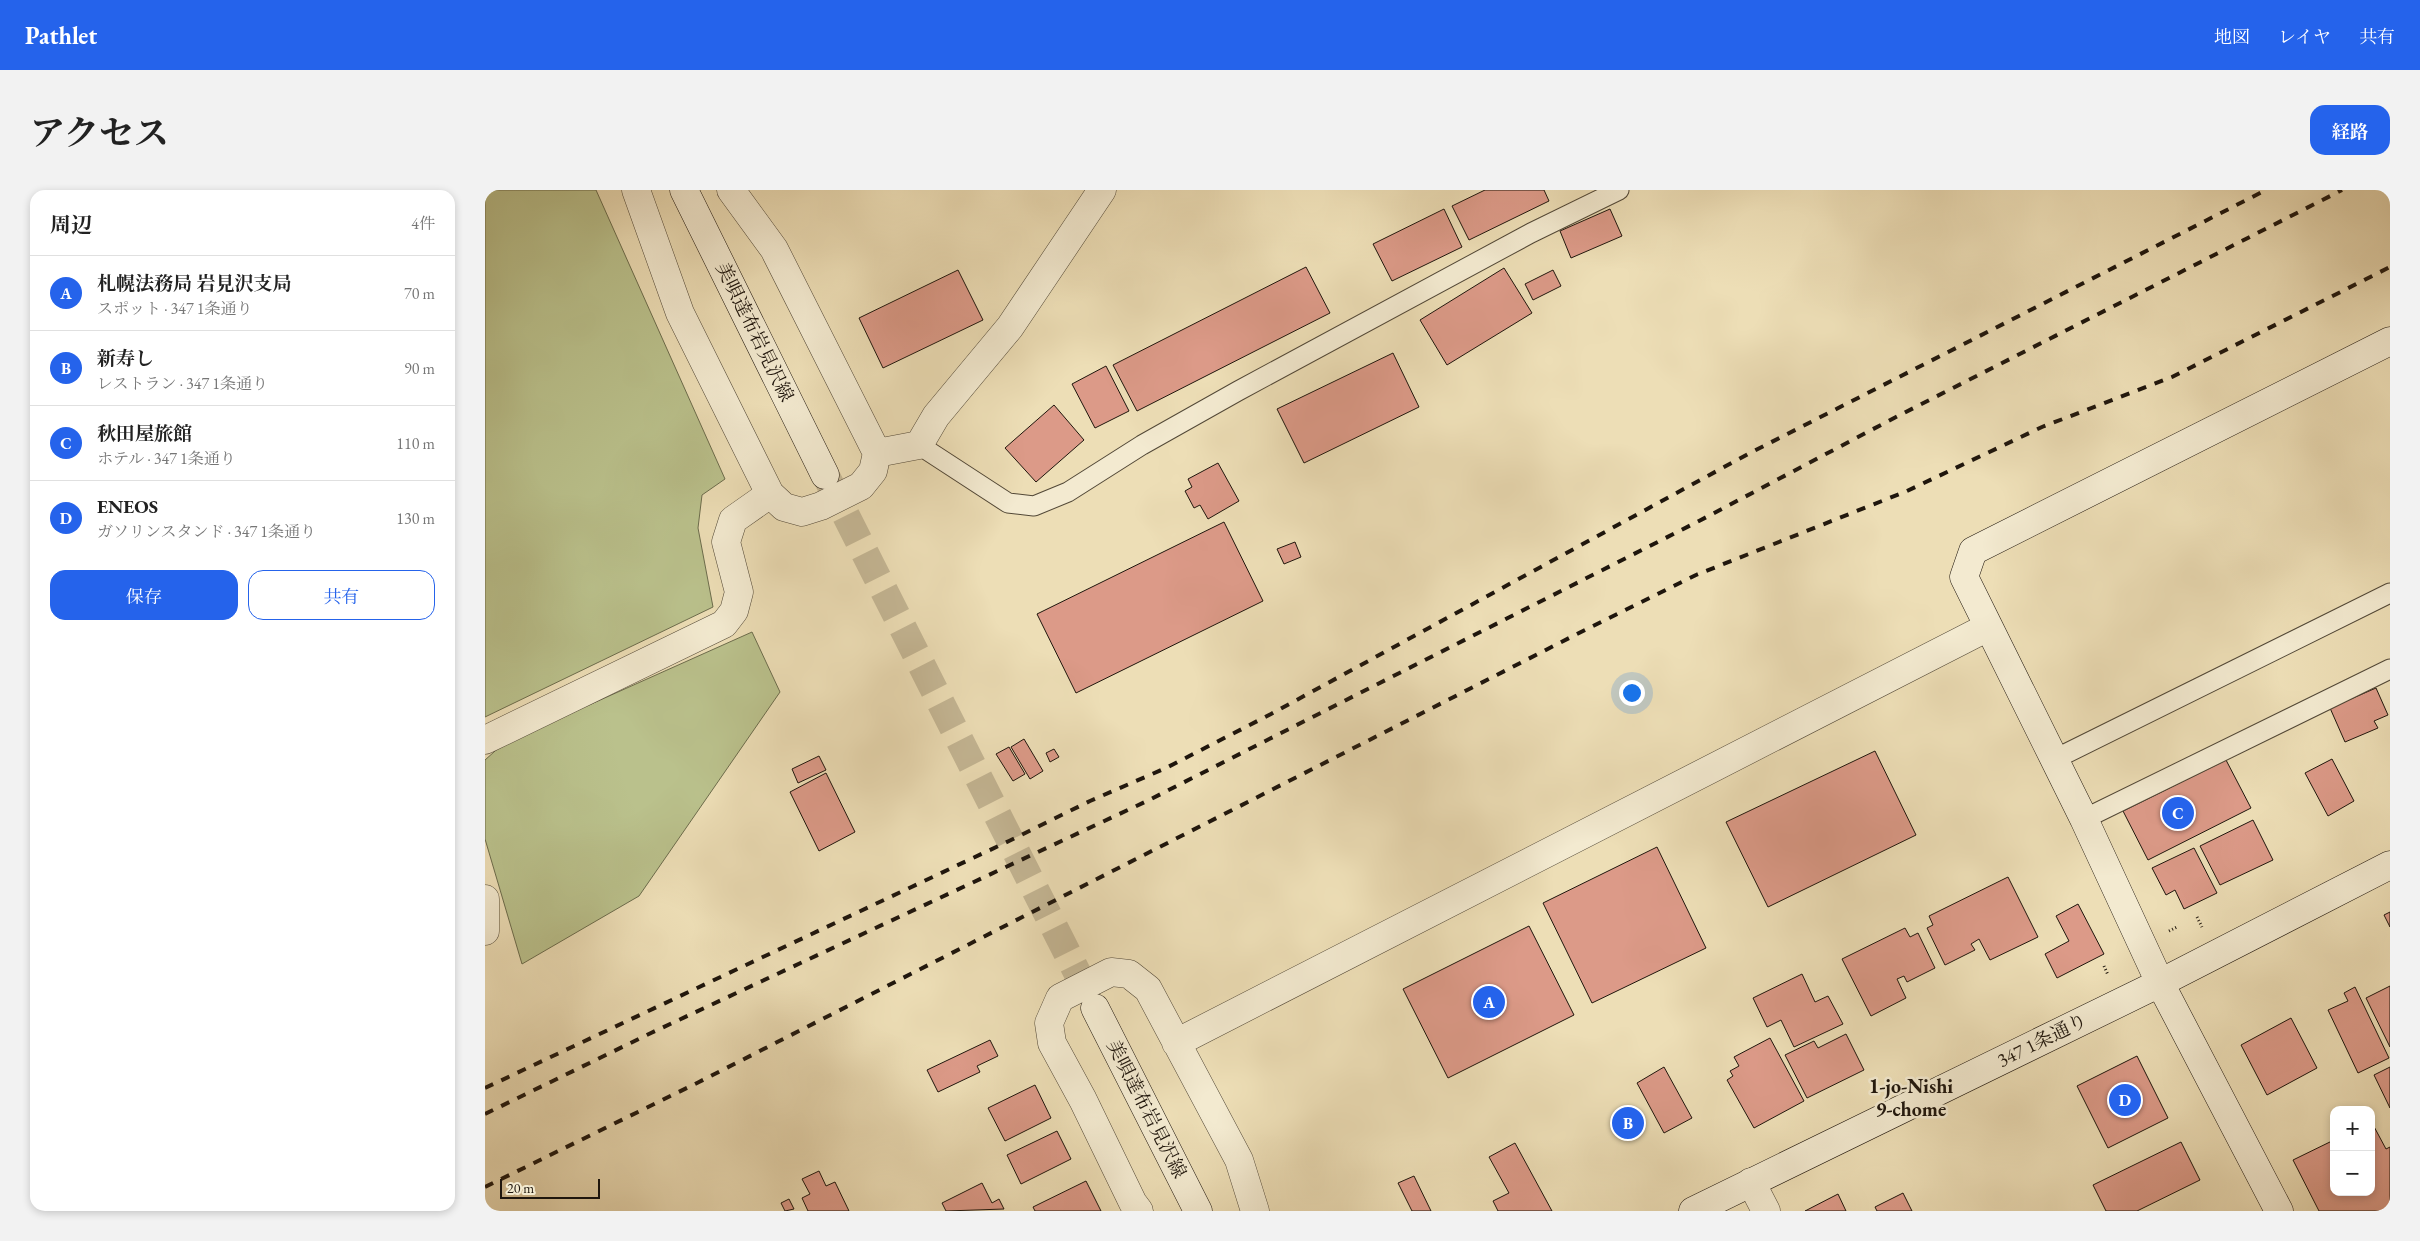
<!DOCTYPE html>
<html lang="ja">
<meta charset="utf-8">
<style>
:root{--surface:#fff;--page:#f2f2f2;--text:#222;--muted:#767676;--line:#e0e0e0;--accent:#2563eb}
body{margin:0;font-family:"EB Garamond","Noto Serif JP",serif;background:var(--page);color:var(--text)}
.controls{position:absolute;right:15px;bottom:15px;display:grid;overflow:hidden;border-radius:10px;box-shadow:0 2px 8px #0003}
.controls button{width:45px;height:45px;display:grid;place-items:center;padding:0;border:0;border-bottom:1px solid var(--line);background:var(--surface);color:var(--text);font:25px sans-serif}
.scale{position:absolute;left:15px;bottom:12px;width:100px;box-sizing:border-box;padding-left:5px;border:2px solid #1f160d;border-top:0;font-size:14px;line-height:18px;white-space:nowrap;color:#1f160d;-webkit-text-stroke:4px #f3ead0;paint-order:stroke}
.you{position:absolute;left:1146px;top:502px;width:18px;height:18px;margin:-12px;border:4px solid #fff;border-radius:50%;background:#1a73e8;box-shadow:0 0 0 8px #1a73e833}
.badge{display:grid;place-items:center;width:32px;height:32px;border-radius:50%;background:var(--accent);color:#fff;font-size:16px;font-weight:700}
.pin{position:absolute;translate:-50% -50%;border:2px solid #fff;box-shadow:0 1px 5px #0006}
.list{margin:0;padding:0;list-style:none}
h2{display:flex;justify-content:space-between;align-items:center;height:65px;margin:0;padding:0 20px;font-size:21px}
h2 small{font-size:16px;font-weight:400;color:var(--muted)}
.list li{display:grid;grid-template-columns:32px 1fr auto;gap:15px;align-items:center;box-sizing:border-box;height:75px;padding:0 20px;border-top:1px solid var(--line)}
.list b{display:block;font-size:19px;white-space:nowrap}
.list p{margin:0;font-size:16px;white-space:nowrap;color:var(--muted)}
.list em{font-size:16px;font-style:normal;color:var(--muted)}
.actions{display:flex;gap:10px;padding:15px 20px}
.actions a{flex:1;padding:11px 0;border:1px solid var(--accent);border-radius:15px;text-align:center;font-size:18px;color:var(--accent)}
.actions .main{background:var(--accent);color:#fff}
.map{position:relative;flex:none;width:1905px;height:1021px;overflow:hidden;border-radius:15px}
header{display:flex;align-items:center;gap:30px;box-sizing:border-box;height:70px;padding:0 25px;background:var(--accent);color:#fff}
header strong{font-size:24px}
nav{display:flex;gap:28px;margin-inline-start:auto;font-size:18px}
.intro{display:flex;align-items:center;justify-content:space-between;box-sizing:border-box;height:120px;padding:0 30px}
h1{margin:0;font-size:35px}
.button{padding:12px 22px;border-radius:15px;background:var(--accent);color:#fff;font-size:18px;font-weight:700}
main{display:flex;gap:30px;padding:0 30px}
aside{flex:1;background:var(--surface);border-radius:15px;box-shadow:0 2px 8px #0003}
.map>svg:first-child{display:block}
.grass{fill:#bac18c;stroke:#6c6c4c}
.building{fill:#dc9a88;stroke:#1f160d}
.lines{fill:none;stroke-linecap:round;stroke-linejoin:round}
.secondary-tunnel{stroke:#c4b694;stroke-width:28;stroke-dasharray:28 14;stroke-linecap:butt}
.lane-casing{stroke:#524837;stroke-width:21}
.street-casing{stroke:#524837;stroke-width:29}
.secondary-casing{stroke:#1f160d;stroke-width:29}
.path{stroke:#1f160d;stroke-width:3;stroke-dasharray:1 2.5;stroke-linecap:butt}
.lane{stroke:#f3ead0;stroke-width:19}
.street{stroke:#f3ead0;stroke-width:28}
.secondary{stroke:#f3ead0;stroke-width:28}
.rail{stroke:#1f160d;stroke-width:4;stroke-dasharray:9 9;stroke-linecap:butt}
.labels{text-anchor:middle;dominant-baseline:central;stroke-width:5;stroke-linejoin:round;paint-order:stroke}
.street-label{font-size:19px;fill:#1f160d;stroke:#f3ead0}
.neighbourhood-label{font-size:20px;font-weight:bold;fill:#1f160d;stroke:#f3ead0}
</style>
<header>
<strong>Pathlet</strong>
<nav><a>地図</a><a>レイヤ</a><a>共有</a></nav>
</header>
<div class="intro"><h1>アクセス</h1><a class="button">経路</a></div>
<main>
<aside>
<h2>周辺<small>4件</small></h2>
<ul class="list">
<li><span class="badge">A</span><div><b>札幌法務局 岩見沢支局</b><p>スポット · 347 1条通り</p></div><em>70 m</em></li>
<li><span class="badge">B</span><div><b>新寿し</b><p>レストラン · 347 1条通り</p></div><em>90 m</em></li>
<li><span class="badge">C</span><div><b>秋田屋旅館</b><p>ホテル · 347 1条通り</p></div><em>110 m</em></li>
<li><span class="badge">D</span><div><b>ENEOS</b><p>ガソリンスタンド · 347 1条通り</p></div><em>130 m</em></li>
</ul>
<div class="actions"><a class="main">保存</a><a>共有</a></div>
</aside>
<div class="map">
<svg width="1905" height="1021" viewBox="0 0 1905 1021">
<rect width="100%" height="100%" fill="#eddeb6"/>
<filter id="stains"><feTurbulence type="fractalNoise" baseFrequency=".004" numOctaves="4"/><feColorMatrix values="0 0 0 0 .2 0 0 0 0 .09 0 0 0 0 .02 0 0 0 .5 -.17"/></filter>
<radialGradient id="worn" r=".72"><stop offset=".6" stop-color="#630" stop-opacity="0"/><stop offset="1" stop-color="#630" stop-opacity=".3"/></radialGradient>
<path class="grass" d="M0,0H111L240,289L217,305L213,338L228,417L0,527Z
M267,442L295,502L154,706L37,774L0,649V570L19,553Z"/>
<path class="building" d="M1000,0H1059L1064,11L984,50L967,16Z
M959,19L977,57L907,91L888,54Z
M1125,19L1137,46L1086,68L1075,41Z
M821,77L845,123L652,221L628,175Z
M1019,78L1047,123L962,175L935,130Z
M473,80L498,130L398,178L374,128Z
M1068,80L1076,96L1048,110L1040,94Z
M908,163L934,217L819,273L792,219Z
M621,176L644,221L610,238L587,194Z
M569,215L599,250L551,292L520,258Z
M733,273L754,311L723,329L715,315L709,318L700,301L707,297L703,289Z
M739,332L778,411L591,503L552,424Z
M810,352L816,367L799,374L792,359Z
M1891,498L1903,525L1889,531L1893,538L1860,552L1845,518Z
M539,549L558,581L545,589L526,557Z
M524,557L540,584L528,591L511,564Z
M569,559L574,567L565,572L561,563Z
M1390,561L1431,645L1283,717L1241,632Z
M334,566L341,580L313,593L307,579Z
M1847,569L1869,611L1843,626L1820,583Z
M1741,570L1766,618L1663,670L1638,621Z
M341,583L370,642L334,661L305,602Z
M1768,630L1788,670L1735,695L1715,656Z
M1172,657L1221,758L1107,813L1058,713Z
M1709,658L1732,703L1699,719L1690,700L1681,705L1667,678Z
M1523,687L1553,747L1505,770L1494,749L1486,754L1490,760L1460,775L1442,738L1448,735L1444,726Z
M1593,714L1619,764L1572,788L1560,764L1584,751L1571,726Z
M1905,722V737L1899,725Z
M1044,736L1089,825L963,888L918,799Z
M1420,738L1425,747L1433,743L1450,778L1422,792L1419,786L1412,789L1421,808L1386,826L1357,769Z
M1317,784L1330,812L1343,806L1358,834L1309,857L1296,830L1282,837L1268,808Z
M1905,796V857L1881,808Z
M1870,797L1904,868L1873,883L1843,820L1863,811L1859,803Z
M1806,828L1832,878L1782,905L1756,855Z
M1361,844L1379,880L1322,908L1300,865L1329,851L1333,858Z
M1285,848L1319,911L1269,938L1242,890L1248,886L1245,881L1254,876L1249,867Z
M505,850L513,866L492,876L495,882L453,902L442,880Z
M1652,866L1683,928L1623,958L1592,896Z
M1179,877L1207,928L1179,943L1152,893Z
M1905,877V918L1889,885Z
M550,895L566,928L520,951L503,918Z
M1886,931L1901,959L1905,957V1021H1834L1808,970L1849,950V1002H1886Z
M572,941L586,969L536,994L522,965Z
M1696,952L1715,990L1652,1021H1621L1608,995Z
M1030,953L1067,1021H1013L1008,1011L1024,1003L1004,967Z
M334,981L341,996L350,992L364,1021H323L317,1008L325,1004L317,989Z
M929,986L946,1021H927L913,993Z
M601,991L616,1021H550L548,1017Z
M497,993L507,1013L514,1009L519,1019L461,1021L457,1013Z
M1418,1003L1427,1021H1392L1390,1017Z
M1353,1004L1361,1021H1320Z
M304,1009L309,1019L300,1021L296,1013Z"/>
<g class="lines">
<path class="secondary-tunnel" d="M342,288L609,816"/>
<g class="lane-casing">
<path id="lane" d="M434,255L523,313L549,316L583,302L657,255L753,201L1046,43L1134,0
M1570,569L1905,403
M1599,629L1905,479"/>
</g>
<g class="street-casing">
<path id="street" d="M151,0L195,123L285,304L299,317L317,322L336,316L376,296L388,281L392,263L289,59L246,0
M392,263L434,255L451,226L525,137L617,0
M0,550L239,434L249,421L254,402L241,352L248,330L285,304
M0,709V741
M691,853L1503,437
M1266,992L1281,1021
M654,1021L648,1013L598,910L567,853L564,833L575,808L626,782L644,784L663,799L754,970L770,1021"/>
</g>
<g class="secondary-casing">
<path id="secondary" d="M199,0L340,285
M610,818L713,1021
M1208,1021L1675,793L1905,675
M1794,1021L1675,793L1599,629L1479,387L1488,361L1905,151"/>
</g>
<path class="path" d="M1712,727L1717,737
M1684,741L1692,737
M1619,776L1623,785"/>
<use href="#lane" class="lane"/>
<use href="#street" class="street"/>
<use href="#secondary" class="secondary"/>
<path class="rail" d="M0,898L524,651L605,611L681,578L786,524L1263,264L1781,0
M0,924L166,843L662,611L1214,331L1411,227L1857,0
M0,997L214,892L1096,442L1211,385L1422,301L1557,237L1687,187L1905,77"/>
</g>
<g class="labels">
<g class="street-label">
<text transform="translate(270 142) rotate(64)">美唄達布岩見沢線</text>
<text transform="translate(1557 850) rotate(-26)">347 1条通り</text>
<text transform="translate(662 919) rotate(63)">美唄達布岩見沢線</text>
</g>
<g class="neighbourhood-label">
<text x="1426" y="896">1-jo-Nishi<tspan x="1426" dy="23">9-chome</tspan></text>
</g>
</g>
<rect width="100%" height="100%" filter="url(#stains)"/>
<rect width="100%" height="100%" fill="url(#worn)"/>
</svg>
<div class="controls">
<button>+</button>
<button>−</button>
</div>
<div class="scale">20 m</div>
<div class="you"></div>
<div class="pin badge" style="left:1004px;top:812px">A</div>
<div class="pin badge" style="left:1143px;top:933px">B</div>
<div class="pin badge" style="left:1693px;top:623px">C</div>
<div class="pin badge" style="left:1640px;top:910px">D</div>
</div>
</main>
